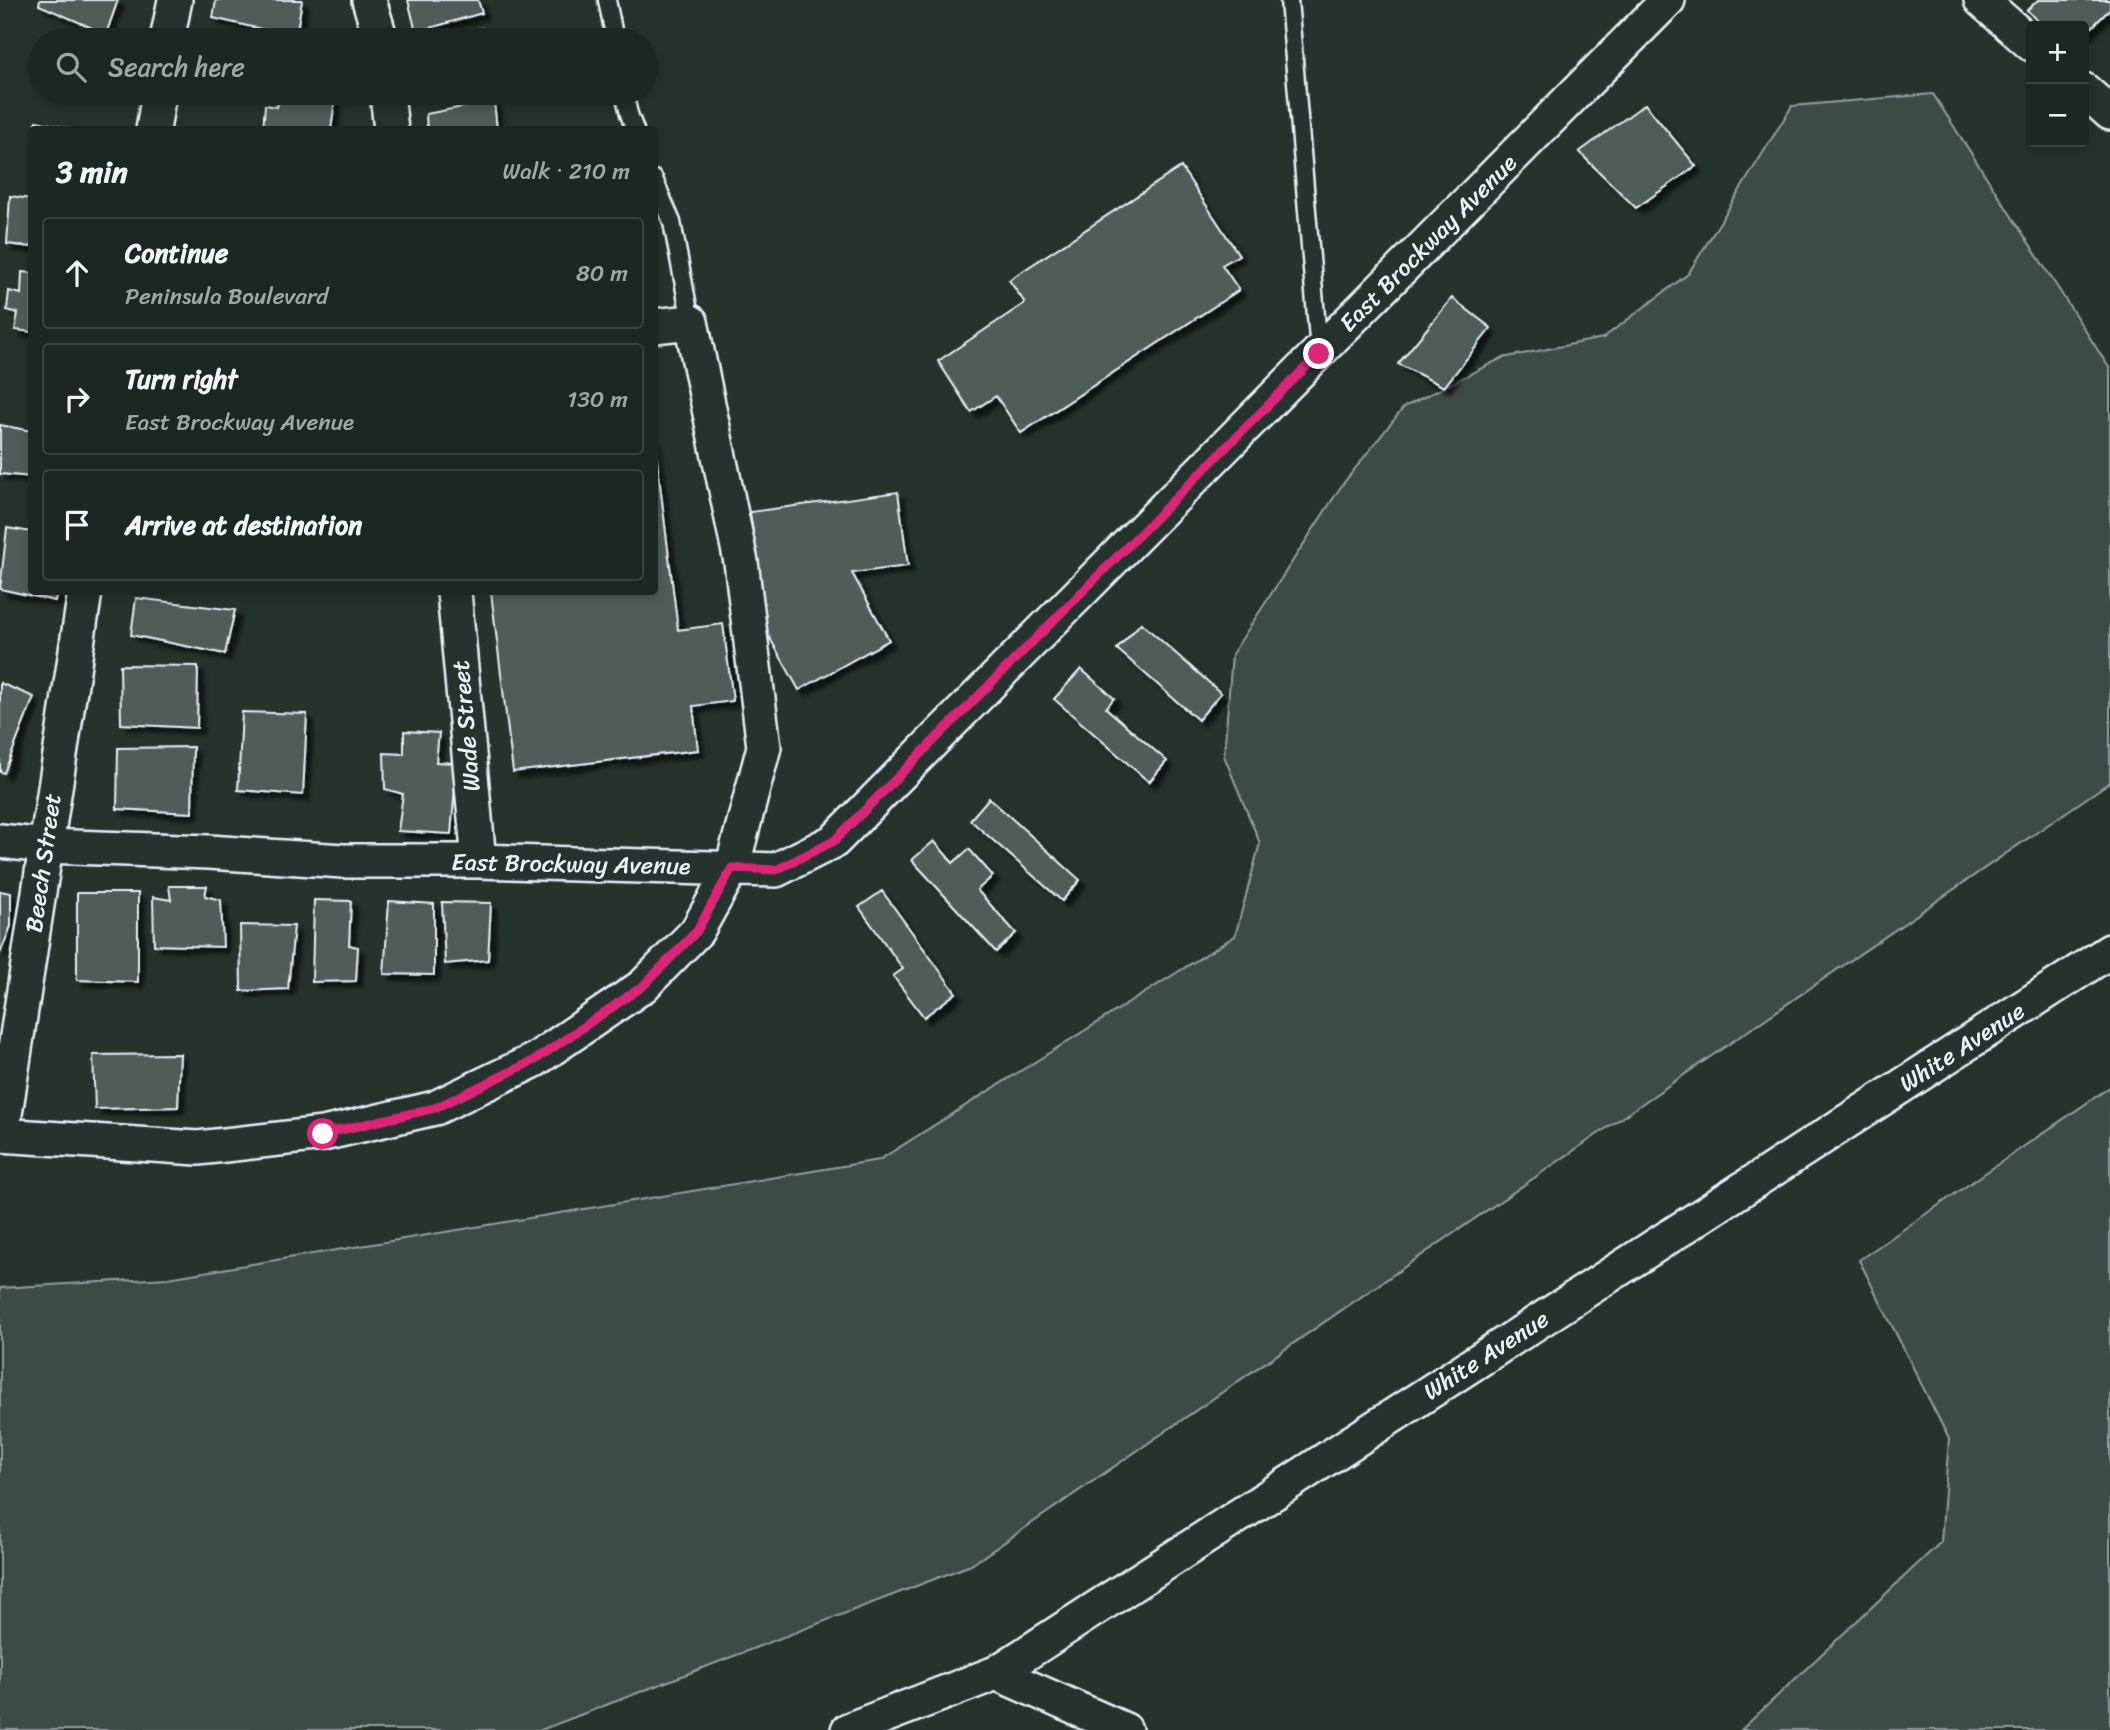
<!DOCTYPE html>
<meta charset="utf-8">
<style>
:root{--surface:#1c2622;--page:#29322f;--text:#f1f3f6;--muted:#a0a5a5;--line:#3a4340}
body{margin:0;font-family:Sriracha,sans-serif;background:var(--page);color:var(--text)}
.controls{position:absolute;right:21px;top:21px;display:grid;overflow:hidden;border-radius:7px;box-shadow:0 4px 10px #0003}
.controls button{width:63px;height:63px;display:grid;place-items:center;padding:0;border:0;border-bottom:2px solid var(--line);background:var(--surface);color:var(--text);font:35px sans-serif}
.stop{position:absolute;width:21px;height:21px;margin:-16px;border:5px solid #db2777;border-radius:50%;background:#fff}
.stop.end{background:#db2777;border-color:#fff;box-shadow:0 2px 7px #0008}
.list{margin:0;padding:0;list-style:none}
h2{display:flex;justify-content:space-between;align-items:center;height:91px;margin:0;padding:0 28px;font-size:30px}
h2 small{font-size:23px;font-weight:400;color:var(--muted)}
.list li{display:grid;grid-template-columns:46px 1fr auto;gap:21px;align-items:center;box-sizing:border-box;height:112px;margin:0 14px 14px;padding:0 14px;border:2px solid var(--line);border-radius:7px}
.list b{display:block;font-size:26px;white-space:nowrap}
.list p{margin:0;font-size:23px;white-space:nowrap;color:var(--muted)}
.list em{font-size:23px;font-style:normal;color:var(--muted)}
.icon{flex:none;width:38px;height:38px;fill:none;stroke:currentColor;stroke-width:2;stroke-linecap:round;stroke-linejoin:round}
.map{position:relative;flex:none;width:2110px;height:1730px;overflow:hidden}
.search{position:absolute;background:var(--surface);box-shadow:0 4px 10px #0003;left:28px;top:28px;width:630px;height:77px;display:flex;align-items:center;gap:18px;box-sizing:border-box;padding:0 24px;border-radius:38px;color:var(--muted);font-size:26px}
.panel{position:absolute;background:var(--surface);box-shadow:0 4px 10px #0003;left:28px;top:126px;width:630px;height:469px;border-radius:7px}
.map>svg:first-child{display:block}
.green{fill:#3e4b47;stroke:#939ea0;stroke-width:2}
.building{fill:#505c59;stroke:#e8f1f8;stroke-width:2;filter:url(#shadow)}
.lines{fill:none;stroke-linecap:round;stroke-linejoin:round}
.service-casing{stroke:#e8f1f8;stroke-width:21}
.minor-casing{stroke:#e8f1f8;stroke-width:38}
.service{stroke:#26332d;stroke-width:16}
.minor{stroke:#26332d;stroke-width:33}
.route{stroke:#db2777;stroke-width:9}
.labels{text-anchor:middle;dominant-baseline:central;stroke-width:6;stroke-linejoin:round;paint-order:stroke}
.street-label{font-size:24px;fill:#e8f1f8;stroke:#26332d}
</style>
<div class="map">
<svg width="2110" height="1730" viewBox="0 0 2110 1730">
<defs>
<filter id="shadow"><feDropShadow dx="6" dy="6" stdDeviation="2" flood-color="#0009"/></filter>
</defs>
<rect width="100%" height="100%" fill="#26332d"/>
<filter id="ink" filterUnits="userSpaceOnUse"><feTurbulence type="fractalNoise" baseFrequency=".0143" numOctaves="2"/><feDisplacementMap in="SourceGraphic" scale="14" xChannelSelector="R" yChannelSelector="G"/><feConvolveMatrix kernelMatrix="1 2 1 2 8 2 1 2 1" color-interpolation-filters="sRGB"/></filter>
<g filter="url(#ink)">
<path class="green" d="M1933,94L2110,369V782L971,1565L541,1730H0V1288L168,1278L879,1160L1235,936L1260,843L1224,756L1232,654L1342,485L1404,407L1502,358L1603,338L1688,274L1792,106Z
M2110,1087V1730H1741L1941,1542L1949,1439L1859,1260Z"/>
<path class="building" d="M40,0H118L106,34L39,5Z
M216,0H302L296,37L213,18Z
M408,0H478L482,13L416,32Z
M2038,0H2110V9L2084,35V26H2042L2027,10Z
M482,28L484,40H417Z
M280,93H336L331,130H263L265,105L277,107Z
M494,101L497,130H427L426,114Z
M1645,104L1696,166L1636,208L1579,152Z
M36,121L77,130H35Z
M1181,167L1239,255L1222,265L1239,290L1021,433L996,396L971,412L938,361L1025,303L1009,280Z
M10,196L32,199V247L7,244Z
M22,272L32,273V332L15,330L18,313L7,310L9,291L21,294Z
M1452,298L1491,328L1444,387L1398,364Z
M0,425L32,431V477L0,474Z
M654,436L678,630L723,624L733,701L693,706L698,750L513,772L491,592H654Z
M898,492L908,566L852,573L889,640L799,690L767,633L750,512Z
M7,528L32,532V592H57L55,601L0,589Z
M136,598L235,610L225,654L131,635Z
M1141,623L1221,693L1198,720L1117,649Z
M120,665L198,666L197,728L121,724Z
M1081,669L1114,698L1106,708L1167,761L1149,782L1054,699Z
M0,683L34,697L4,773L0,772Z
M242,712L307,714L303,795L238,790Z
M404,731L439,733L436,762L457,763L451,834L398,831L403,794L385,789L384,753L404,754Z
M193,747L192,813L117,809L118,748Z
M989,798L1080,880L1062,901L970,820Z
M934,841L953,863L969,849L993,876L977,890L1016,933L996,952L912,860Z
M169,886H207L205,896L221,900L223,947L154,945L153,897L171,900Z
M0,891L11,893V926L0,954Z
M882,891L956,993L924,1017L893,976L903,969L859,907Z
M77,893H138V982L77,980Z
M314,900L351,901L349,945L358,947L356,981L312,982Z
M389,901L434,904V975L384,974Z
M442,902L491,903L488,960L445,964Z
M240,925L294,926L288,989L241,991Z
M180,1054L178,1107L95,1109L93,1055Z"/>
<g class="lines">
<g class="service-casing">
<path id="service" d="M607,0L615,40
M1289,0L1319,351
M624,93L629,114L635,130
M654,179L672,222L691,322"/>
</g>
<g class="minor-casing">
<path id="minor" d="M369,0L381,40
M1981,0L2031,44
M167,40L175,0
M2084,90L2110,113
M387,93L391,130
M153,130L159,93
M454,592L479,861
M0,841L45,846L209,852L343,861H479L776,870L834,841L1668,0
M2,1134L85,592
M0,1135L198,1148L323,1134L435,1108L535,1060L643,986L697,931L732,868L764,747L741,562L691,322L654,326
M996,1673L1125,1730
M848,1730L996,1673L2110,951"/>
</g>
<use href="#service" class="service"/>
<use href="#minor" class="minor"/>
</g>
</g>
<g class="lines" filter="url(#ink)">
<path class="route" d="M323,1134L435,1108L535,1060L643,986L697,931L732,868L776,870L834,841L1319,354"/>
</g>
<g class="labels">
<g class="street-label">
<text transform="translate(1428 243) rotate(-45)">East Brockway Avenue</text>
<text transform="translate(466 726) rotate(-95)">Wade Street</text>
<text transform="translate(43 863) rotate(-82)">Beech Street</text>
<text transform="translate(571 864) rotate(1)">East Brockway Avenue</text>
<text transform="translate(1962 1047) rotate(-33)">White Avenue</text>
<text transform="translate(1486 1355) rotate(-33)">White Avenue</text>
</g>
</g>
</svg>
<div class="controls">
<button>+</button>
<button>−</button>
</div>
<div class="stop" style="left:323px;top:1134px"></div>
<div class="stop end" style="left:1319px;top:354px"></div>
<div class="search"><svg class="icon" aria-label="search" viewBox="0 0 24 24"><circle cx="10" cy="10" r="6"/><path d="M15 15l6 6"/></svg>Search here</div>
<section class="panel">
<h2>3 min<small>Walk · 210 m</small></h2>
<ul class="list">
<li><svg class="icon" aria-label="ahead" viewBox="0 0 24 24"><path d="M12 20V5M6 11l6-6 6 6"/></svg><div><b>Continue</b><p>Peninsula Boulevard</p></div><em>80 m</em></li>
<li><svg class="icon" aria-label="right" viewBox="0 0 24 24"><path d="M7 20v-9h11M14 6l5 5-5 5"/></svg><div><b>Turn right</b><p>East Brockway Avenue</p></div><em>130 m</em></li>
<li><svg class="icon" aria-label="arrive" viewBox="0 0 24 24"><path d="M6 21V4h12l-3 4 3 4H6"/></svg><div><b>Arrive at destination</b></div></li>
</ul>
</section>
</div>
